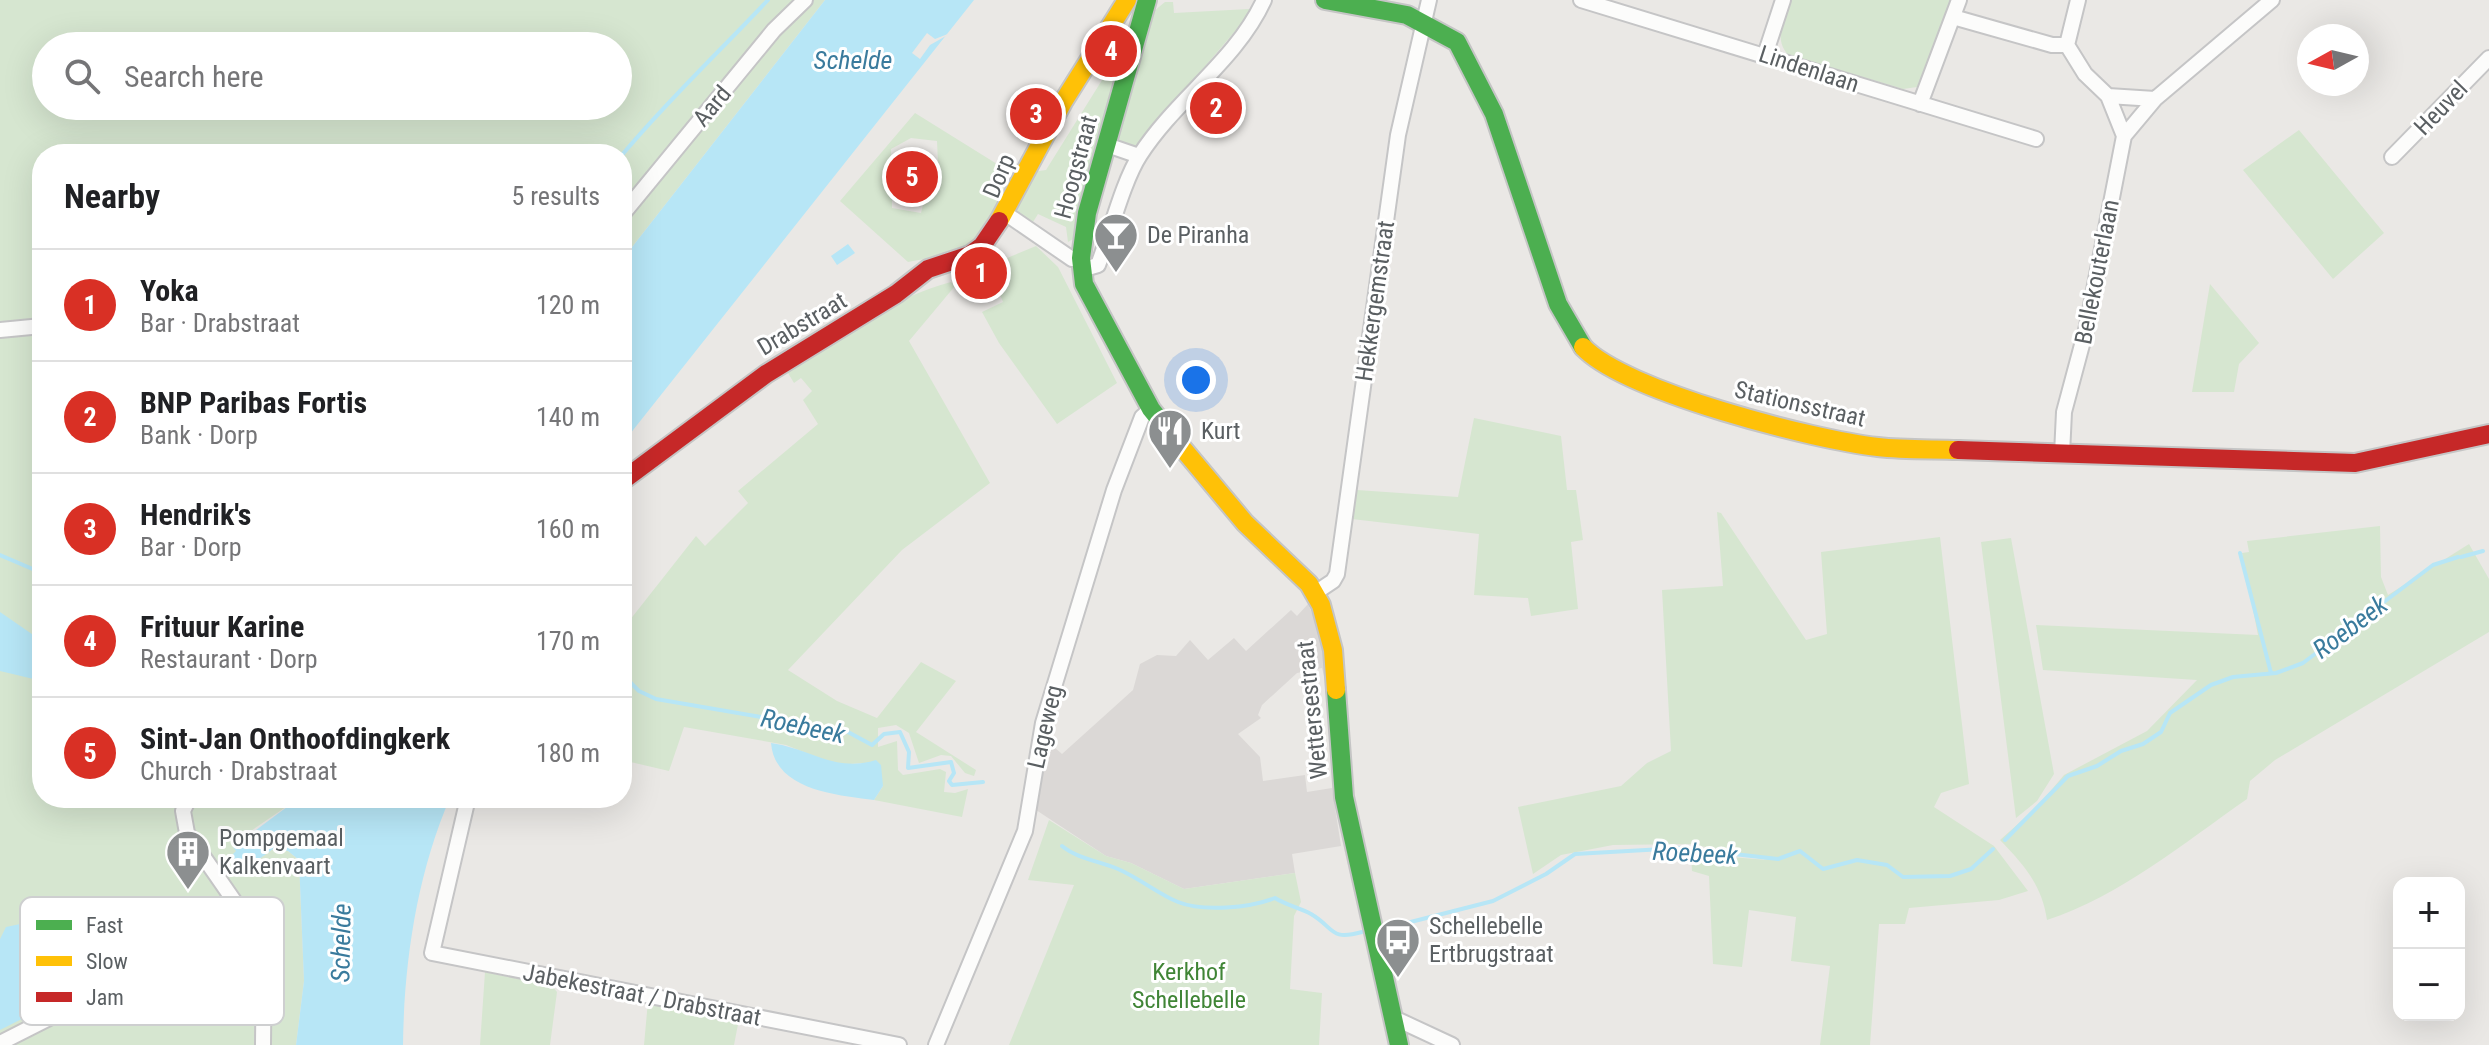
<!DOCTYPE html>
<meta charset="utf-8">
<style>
:root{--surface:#fff;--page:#f2f2f2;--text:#202124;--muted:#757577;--line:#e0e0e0;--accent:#d93025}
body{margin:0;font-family:"Roboto Condensed",sans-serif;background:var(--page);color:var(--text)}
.controls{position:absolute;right:24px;bottom:24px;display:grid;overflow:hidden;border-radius:16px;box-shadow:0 8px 32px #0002}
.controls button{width:72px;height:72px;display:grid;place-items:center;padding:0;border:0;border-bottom:2px solid var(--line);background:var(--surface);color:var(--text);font:40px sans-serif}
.compass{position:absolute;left:2297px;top:24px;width:72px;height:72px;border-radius:50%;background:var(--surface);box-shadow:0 8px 32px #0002;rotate:262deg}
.you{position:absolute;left:1196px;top:380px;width:28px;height:28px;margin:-20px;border:6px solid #fff;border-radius:50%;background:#1a73e8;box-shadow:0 0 0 12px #1a73e833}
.badge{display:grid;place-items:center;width:52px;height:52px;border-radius:50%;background:var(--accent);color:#fff;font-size:26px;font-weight:700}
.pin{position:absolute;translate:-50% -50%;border:4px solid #fff;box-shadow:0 2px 8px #0006}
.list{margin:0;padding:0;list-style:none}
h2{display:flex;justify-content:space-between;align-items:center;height:104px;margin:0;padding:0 32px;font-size:34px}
h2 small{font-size:26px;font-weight:400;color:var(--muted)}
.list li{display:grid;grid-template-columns:52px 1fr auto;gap:24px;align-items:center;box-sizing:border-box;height:112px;padding:0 32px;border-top:2px solid var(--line)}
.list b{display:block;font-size:30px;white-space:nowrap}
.list p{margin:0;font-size:26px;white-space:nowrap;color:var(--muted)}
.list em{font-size:26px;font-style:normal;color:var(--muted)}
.icon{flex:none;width:44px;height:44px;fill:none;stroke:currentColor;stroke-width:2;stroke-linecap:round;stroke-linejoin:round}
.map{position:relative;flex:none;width:2489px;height:1045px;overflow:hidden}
.search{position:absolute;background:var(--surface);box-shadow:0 8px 32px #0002;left:32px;top:32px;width:600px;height:88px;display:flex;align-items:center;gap:20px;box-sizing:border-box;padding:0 28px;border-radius:44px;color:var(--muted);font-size:30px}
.panel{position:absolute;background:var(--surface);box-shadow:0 8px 32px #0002;left:32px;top:144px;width:600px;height:664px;border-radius:32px}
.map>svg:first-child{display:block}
.industrial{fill:#dbd8d6}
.green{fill:#d6e6d0;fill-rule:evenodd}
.water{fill:#b7e6f6}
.pier{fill:#eae8e5}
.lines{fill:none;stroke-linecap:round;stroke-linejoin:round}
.stream{stroke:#b7e6f6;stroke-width:4}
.street-casing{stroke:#c5c5c6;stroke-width:18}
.fast-casing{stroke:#c5c5c5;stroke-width:22}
.slow-casing{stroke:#c5c5c5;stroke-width:22}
.jam-casing{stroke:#c5c5c5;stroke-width:22}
.street{stroke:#fcfcfb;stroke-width:14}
.fast{stroke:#4caf50;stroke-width:18}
.slow{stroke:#ffc107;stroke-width:18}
.jam{stroke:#c62828;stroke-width:18}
.labels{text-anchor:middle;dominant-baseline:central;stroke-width:6;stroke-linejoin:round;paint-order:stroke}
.street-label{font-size:24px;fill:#5a5f62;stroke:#fff}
.poi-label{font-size:24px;fill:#5a5f62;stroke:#fff;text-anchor:start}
.park-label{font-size:24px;fill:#408536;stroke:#fff}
.water-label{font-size:26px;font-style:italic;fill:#3a7b9d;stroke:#fff}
.key{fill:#fff;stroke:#cecfd0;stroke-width:2}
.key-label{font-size:22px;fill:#5a5f62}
</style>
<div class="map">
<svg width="2489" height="1045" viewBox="0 0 2489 1045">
<rect width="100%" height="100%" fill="#eae8e5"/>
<path class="industrial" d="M1308,604L1324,640V676L1322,668L1297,673L1262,705L1258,715L1261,718L1238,734L1260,757L1263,781L1305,775L1307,792L1332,788L1341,846L1292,854L1295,873L1184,889L1131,863L1106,856L1033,808L1044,738L1062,754L1133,690L1140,664L1157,655L1176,656L1190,640L1208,660L1234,638L1246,651L1291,610L1297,616Z"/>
<path class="green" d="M0,0H825L622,260V154H42V798H299L245,835L236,851L239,860L248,866L273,849L288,851L299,860L304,981L296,1045H0ZM46,46H618V106H46Z
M1791,0H1952L1928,73L1917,87L1903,89L1788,55C1773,37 1784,20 1791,0Z
M1165,2H1173L1174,13L1249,9V15L1136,147L1116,140L1154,11Z
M1122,48L1125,50L1073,239L1068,242L1066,227L1038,214L1033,222L1015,212L1032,172L1046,170Z
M915,113L997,164V171L1008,172C1004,193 986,239 965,249C949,257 926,258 908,262L840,201ZM911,138L937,141L938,162L933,163V190L925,196L921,213L892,208L891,149Z
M2299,130L2384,233L2333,279L2243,170Z
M1036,246L1058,267L1117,383L1057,424L999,343L982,312L1003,302L988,266Z
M951,282L955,286L909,341L990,483L902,550L788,670L837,701L877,718L921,662L956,681L916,732L976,770L974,776L965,773L951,756L941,755L919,763L909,733L896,725L878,728V747L897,741L898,770L903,775L940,769L946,772L944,792L955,793L968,789L962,817L874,800L883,786L864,763L836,765L786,745L684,727L669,771L622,760V630L696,536L705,546L748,503L738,491L818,424L803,400L812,391L801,378L794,383L785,368C838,337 891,298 951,282Z
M2210,284L2259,343L2239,364L2234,392H2192Z
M1474,418L1561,436L1567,490H1576L1583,540L1571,542L1578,609L1531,616L1528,598L1474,595L1479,534L1352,519L1357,490L1458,497Z
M1717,512L1721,513L1806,640L1827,634L1821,552L1940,537L1969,784L1941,793L1934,807L1994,846L2028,891L1999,900L1909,908L1905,924H1879L1870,1045H1820L1830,966L1791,961L1796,917L1749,910L1742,967L1713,964L1709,876L1692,871L1691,854L1768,860L1691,844L1613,845L1561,855L1533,874L1518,807L1621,786L1647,763L1671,751L1662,590L1723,586Z
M2380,526L2381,577L2388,595L2469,544L2489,579V632L2275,760L2250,781L2247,799C2184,843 2120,896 2047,920C2042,885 2024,865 2000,840L2037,807L2064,775L2147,731L2197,680L2043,670L2036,625L2258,635L2242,553L2249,552L2247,541Z
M2011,538L2054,774L2037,801L2016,818L1981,542Z
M1049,820L1106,856L1131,863L1184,889L1295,873L1301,902L1294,916L1290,989L1322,993L1319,1045H1009L1074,885L1028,880Z
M485,972L552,986L557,992L550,1045H480Z
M648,1001L739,1019L734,1045H644Z"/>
<path class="water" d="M825,0H974L622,444V260Z
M848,244L855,253L837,265L831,256Z
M0,612L42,641V681L0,671Z
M771,743C809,748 835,773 876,760L881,765L883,786L874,800C838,795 775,791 771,743Z
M299,798H450C417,874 404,962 403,1045H296L304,981L299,860L288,851L273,849L248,867L242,860L233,865L229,858L236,851L233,847Z
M162,898L175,918L168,935L130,964L0,1030V939L6,927L137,899Z"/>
<path class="pier" d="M953,32L930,45L920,59L912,53L927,33L935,39Z"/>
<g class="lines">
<path class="stream" d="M622,155C668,100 719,52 768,0
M2240,553L2271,673
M0,555L42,573
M2461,557L2483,551
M622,674L639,691L656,699L848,732L872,745L884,734L900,732L909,752L908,768L951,762L954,773L949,781L952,785L983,782
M2005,840L2068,776L2097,766L2121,751L2143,744L2161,732L2170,713L2211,685L2233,677L2276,673L2303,663L2433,565L2458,557
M1062,846C1078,859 1099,861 1118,869C1139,878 1160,895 1178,902C1203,912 1250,908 1275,898C1286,905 1300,908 1311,914C1335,928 1329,941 1362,932
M1391,927L1493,901L1546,874L1575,854L1681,848L1778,859L1800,851L1823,869L1857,860L1887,865L1903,877L1950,876L1971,869L1993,849"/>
<g class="street-casing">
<path id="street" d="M1581,0L2036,139
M1953,17L2052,45H2067L2085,74L2108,96L2124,136
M2067,45L2078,0
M1765,55L1783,0
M2108,96L2155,99
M1920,104L1959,0
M1107,145L1139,156
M2392,157L2489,58
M1005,213L1072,259L1081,258
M622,215L774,30L805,0
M1081,270L1098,265C1110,234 1123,181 1140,155C1176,99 1236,61 1264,0
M0,330L42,326
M2062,454L2064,412L2087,326L2124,136L2155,99L2272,0
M1315,593L1333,581L1337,574L1398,135L1429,0
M189,798L183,811L187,833L264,944L263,1045
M468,798L432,953L899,1045
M1394,1018L1452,1045
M0,1043L245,919
M936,1045L1025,831L1043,723L1114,490L1142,417L1151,409"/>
</g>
<g class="fast-casing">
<path id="fast" d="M1147,0L1087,213L1081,258L1084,284L1151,409L1179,444
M1325,0L1407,15L1457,42L1494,114L1558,304L1583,347
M1336,690L1344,797L1399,1045"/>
</g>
<g class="slow-casing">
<path id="slow" d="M999,221L1063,102L1127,0
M1583,347C1624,391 1814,440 1878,447C1904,450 1932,449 1958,450
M1179,444L1245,523L1309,584L1321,605L1333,650L1336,690"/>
</g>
<g class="jam-casing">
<path id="jam" d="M1958,450L2355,463L2489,434
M622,481L766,374L896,294L928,269L970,255L982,246L999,221"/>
</g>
<use href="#street" class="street"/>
<use href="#fast" class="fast"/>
<use href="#slow" class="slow"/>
<use href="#jam" class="jam"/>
</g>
<defs>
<g id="bar-pin" transform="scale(2.3)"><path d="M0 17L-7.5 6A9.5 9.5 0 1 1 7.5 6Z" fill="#8c8f90" stroke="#fff"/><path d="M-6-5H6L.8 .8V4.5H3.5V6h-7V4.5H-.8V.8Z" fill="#fff"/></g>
<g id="restaurant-pin" transform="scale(2.3)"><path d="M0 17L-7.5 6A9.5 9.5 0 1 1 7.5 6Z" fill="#8c8f90" stroke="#fff"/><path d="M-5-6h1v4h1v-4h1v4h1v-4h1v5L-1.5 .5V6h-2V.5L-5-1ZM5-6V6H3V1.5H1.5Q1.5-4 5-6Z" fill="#fff"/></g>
<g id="building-pin" transform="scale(2.3)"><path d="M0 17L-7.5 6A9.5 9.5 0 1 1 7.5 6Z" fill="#8c8f90" stroke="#fff"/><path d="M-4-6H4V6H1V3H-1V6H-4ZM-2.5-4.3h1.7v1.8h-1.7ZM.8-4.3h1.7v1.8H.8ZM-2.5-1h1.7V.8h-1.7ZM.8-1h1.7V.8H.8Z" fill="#fff"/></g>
<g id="bus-pin" transform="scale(2.3)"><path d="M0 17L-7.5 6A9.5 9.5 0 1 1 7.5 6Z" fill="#8c8f90" stroke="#fff"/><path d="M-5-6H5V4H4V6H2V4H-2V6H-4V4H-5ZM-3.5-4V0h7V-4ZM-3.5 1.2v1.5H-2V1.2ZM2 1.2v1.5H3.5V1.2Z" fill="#fff"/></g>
</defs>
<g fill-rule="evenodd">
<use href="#bar-pin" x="1116" y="235"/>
<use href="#restaurant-pin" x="1170" y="431"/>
<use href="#building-pin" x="188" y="852"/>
<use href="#bus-pin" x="1398" y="940"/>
</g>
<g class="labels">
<g class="street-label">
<text transform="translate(1809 69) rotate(18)">Lindenlaan</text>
<text transform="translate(712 106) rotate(-50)">Aard</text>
<text transform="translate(2441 108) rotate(-46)">Heuvel</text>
<text transform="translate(1076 167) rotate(-75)">Hoogstraat</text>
<text transform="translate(999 176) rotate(-67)">Dorp</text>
<text transform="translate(2097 272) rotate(-79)">Bellekouterlaan</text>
<text transform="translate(1375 301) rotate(-82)">Hekkergemstraat</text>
<text transform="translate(802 324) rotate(-31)">Drabstraat</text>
<text transform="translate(1800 404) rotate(13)">Stationsstraat</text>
<text transform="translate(1312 710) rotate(-96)">Wettersestraat</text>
<text transform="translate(1045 727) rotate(-77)">Lageweg</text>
<text transform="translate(642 995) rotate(11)">Jabekestraat / Drabstraat</text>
</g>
<g class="poi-label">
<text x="1147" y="235">De Piranha</text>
<text x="1201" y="431">Kurt</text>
<text x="219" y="838">Pompgemaal<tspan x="219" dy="28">Kalkenvaart</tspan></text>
<text x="1429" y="926">Schellebelle<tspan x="1429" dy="28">Ertbrugstraat</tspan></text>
</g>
<g class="park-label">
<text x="1189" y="972">Kerkhof<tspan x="1189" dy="28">Schellebelle</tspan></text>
</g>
<g class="water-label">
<text x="853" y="60">Schelde</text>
<text transform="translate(2350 627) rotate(-37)">Roebeek</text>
<text transform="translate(803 726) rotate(12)">Roebeek</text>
<text transform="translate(1695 853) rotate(3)">Roebeek</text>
<text transform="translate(341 943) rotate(-89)">Schelde</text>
</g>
</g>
<rect x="20" y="897" width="264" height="128" rx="12" class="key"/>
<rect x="36" y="920" width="36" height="10" fill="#4caf50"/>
<rect x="36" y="956" width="36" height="10" fill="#ffc107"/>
<rect x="36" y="992" width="36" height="10" fill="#c62828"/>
<g class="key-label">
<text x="86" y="933">Fast</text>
<text x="86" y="969">Slow</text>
<text x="86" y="1005">Jam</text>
</g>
</svg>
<div class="controls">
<button>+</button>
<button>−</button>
</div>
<svg class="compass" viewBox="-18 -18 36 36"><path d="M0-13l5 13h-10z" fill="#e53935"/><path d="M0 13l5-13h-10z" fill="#757577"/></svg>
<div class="you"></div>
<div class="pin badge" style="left:981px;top:273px">1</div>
<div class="pin badge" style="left:1216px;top:108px">2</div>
<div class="pin badge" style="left:1036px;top:114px">3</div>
<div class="pin badge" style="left:1111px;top:51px">4</div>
<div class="pin badge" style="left:912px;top:177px">5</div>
<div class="search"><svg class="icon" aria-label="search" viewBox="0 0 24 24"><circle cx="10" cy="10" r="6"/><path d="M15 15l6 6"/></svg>Search here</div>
<section class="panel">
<h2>Nearby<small>5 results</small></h2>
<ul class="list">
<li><span class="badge">1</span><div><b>Yoka</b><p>Bar · Drabstraat</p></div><em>120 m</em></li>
<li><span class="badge">2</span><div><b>BNP Paribas Fortis</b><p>Bank · Dorp</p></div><em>140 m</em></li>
<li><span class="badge">3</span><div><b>Hendrik's</b><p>Bar · Dorp</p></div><em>160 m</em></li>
<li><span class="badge">4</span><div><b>Frituur Karine</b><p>Restaurant · Dorp</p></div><em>170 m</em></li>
<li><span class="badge">5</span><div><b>Sint-Jan Onthoofdingkerk</b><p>Church · Drabstraat</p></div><em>180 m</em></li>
</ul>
</section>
</div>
